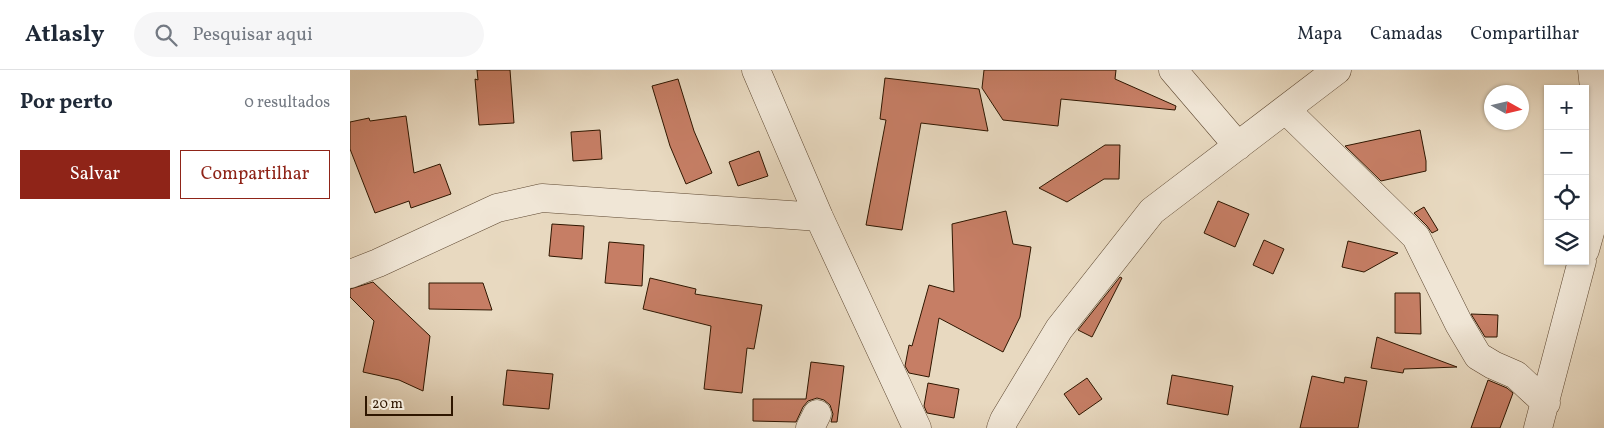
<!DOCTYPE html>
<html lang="pt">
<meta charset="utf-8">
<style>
:root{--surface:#fff;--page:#f6f6f7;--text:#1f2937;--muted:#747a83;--line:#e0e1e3;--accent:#8f2418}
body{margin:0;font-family:Vollkorn,serif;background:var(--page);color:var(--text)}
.controls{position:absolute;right:15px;top:15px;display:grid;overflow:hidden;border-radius:0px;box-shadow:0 1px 4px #0004}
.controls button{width:45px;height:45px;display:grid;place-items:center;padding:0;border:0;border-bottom:1px solid var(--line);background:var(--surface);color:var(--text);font:25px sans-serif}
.compass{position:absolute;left:1134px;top:15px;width:45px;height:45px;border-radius:50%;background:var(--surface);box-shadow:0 1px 4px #0004;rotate:98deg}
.scale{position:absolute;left:15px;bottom:12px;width:88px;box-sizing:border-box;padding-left:5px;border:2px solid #2f1600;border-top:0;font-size:14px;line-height:18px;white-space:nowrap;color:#2f1600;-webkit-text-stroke:4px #f0e6d6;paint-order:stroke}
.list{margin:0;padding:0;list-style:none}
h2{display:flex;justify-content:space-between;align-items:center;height:65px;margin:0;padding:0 20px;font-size:21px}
h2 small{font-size:16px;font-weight:400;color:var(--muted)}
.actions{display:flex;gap:10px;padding:15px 20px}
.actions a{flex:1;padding:11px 0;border:1px solid var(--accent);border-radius:0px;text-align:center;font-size:18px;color:var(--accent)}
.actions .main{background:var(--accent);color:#fff}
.icon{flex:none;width:28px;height:28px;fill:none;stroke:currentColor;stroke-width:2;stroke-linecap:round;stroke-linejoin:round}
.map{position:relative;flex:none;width:1254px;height:358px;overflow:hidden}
header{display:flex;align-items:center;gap:30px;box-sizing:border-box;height:70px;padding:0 25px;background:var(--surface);border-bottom:1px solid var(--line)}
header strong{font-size:24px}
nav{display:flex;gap:28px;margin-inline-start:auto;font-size:18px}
.search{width:350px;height:45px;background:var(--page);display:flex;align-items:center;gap:12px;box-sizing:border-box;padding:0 18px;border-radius:28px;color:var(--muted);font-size:19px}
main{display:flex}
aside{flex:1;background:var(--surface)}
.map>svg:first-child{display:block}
.building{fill:#c67e65;stroke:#2f1600}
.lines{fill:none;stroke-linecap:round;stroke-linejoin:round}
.street-casing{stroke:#5d4730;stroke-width:29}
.street{stroke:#f0e6d6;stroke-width:28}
</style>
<header>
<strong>Atlasly</strong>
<div class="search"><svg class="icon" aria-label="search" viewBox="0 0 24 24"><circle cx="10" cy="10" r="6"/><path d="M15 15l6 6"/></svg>Pesquisar aqui</div>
<nav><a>Mapa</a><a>Camadas</a><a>Compartilhar</a></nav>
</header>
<main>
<aside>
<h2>Por perto<small>0 resultados</small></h2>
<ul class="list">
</ul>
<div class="actions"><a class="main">Salvar</a><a>Compartilhar</a></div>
</aside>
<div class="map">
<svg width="1254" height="358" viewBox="0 0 1254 358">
<rect width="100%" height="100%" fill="#e8d9c0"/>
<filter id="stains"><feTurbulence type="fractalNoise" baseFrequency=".004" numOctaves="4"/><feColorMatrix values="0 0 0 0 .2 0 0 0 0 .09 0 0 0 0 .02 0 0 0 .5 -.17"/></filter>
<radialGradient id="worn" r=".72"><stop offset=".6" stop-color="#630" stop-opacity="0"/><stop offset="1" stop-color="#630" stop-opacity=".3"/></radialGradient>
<path class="building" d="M127,0H160L164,53L129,55L125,9L128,10Z
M634,0H766L765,9L826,36L825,40L711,29L708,56L653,50L632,18Z
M535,8L629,19L638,61L571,53L552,160L516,155L536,50L530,49Z
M328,9L344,61L362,103L336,114L320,76L302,16Z
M56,46L64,103L90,94L101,124L61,138L59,131L25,143L0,79V52L19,48L20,51Z
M250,60L252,89L223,91L221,62Z
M1070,60L1076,91V101L1031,111L995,76Z
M755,75H770L769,109H754L717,132L689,118Z
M409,81L418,106L388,116L379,92Z
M868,131L899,144L885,177L854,163Z
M1074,137L1088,160L1082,163L1077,156L1064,143Z
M656,141L663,174L681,177L670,247L653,282L589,248L579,307L559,303L555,296L559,275L562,276L579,215L604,222L602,154Z
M202,154L234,156L232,189L199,186Z
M914,170L934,179L923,204L903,195Z
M998,171L1048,183L1014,202L992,197Z
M259,172L294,175L292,216L255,213Z
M770,207L772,208L742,267L728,260Z
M300,208L346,219L345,224L412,235L404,279L397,278L392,323L354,319L361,256L293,239Z
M23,212L80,266L73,321L49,310L13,302L24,251L0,227V219Z
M79,213H133L142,240L79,239Z
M1045,223H1070L1071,264L1045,263Z
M1121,244L1148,245L1147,267H1135Z
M1027,267L1107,297L1054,299L1053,303L1021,298Z
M461,292L494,296L487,352H481L483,344L480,335L474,330L467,328L458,331L453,337L446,352L403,351V329H456Z
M157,300L203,304L199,339L153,335Z
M822,305L883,316L878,345L817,334Z
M962,306L994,313L995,307L1017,311L1008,358H950Z
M737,308L752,329L729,345L714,324Z
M1138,310L1157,318L1163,323L1150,358H1121Z
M578,313L609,319L604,348L577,343L574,336Z"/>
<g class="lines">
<g class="street-casing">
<path id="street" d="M406,0L469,147L567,358
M823,0L888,76
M936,40L1066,167L1109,254L1128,286L1143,295L1166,305L1196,333
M1235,180L1244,148L1250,71L1242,0
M0,204L28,193L147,138L192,128L469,147
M460,358L467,344
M651,358L654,350L709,259L802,141L987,0
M1188,358L1232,191"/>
</g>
<use href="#street" class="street"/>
</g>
<rect width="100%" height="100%" filter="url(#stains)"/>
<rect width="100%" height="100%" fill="url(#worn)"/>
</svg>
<div class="controls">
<button>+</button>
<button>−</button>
<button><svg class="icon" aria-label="locate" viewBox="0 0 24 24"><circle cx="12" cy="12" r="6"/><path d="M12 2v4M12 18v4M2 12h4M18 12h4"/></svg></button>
<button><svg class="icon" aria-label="layers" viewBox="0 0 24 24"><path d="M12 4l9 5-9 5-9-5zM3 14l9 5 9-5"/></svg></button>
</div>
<svg class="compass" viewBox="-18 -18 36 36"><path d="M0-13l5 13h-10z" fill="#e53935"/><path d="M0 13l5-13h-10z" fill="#747a83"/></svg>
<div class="scale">20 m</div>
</div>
</main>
